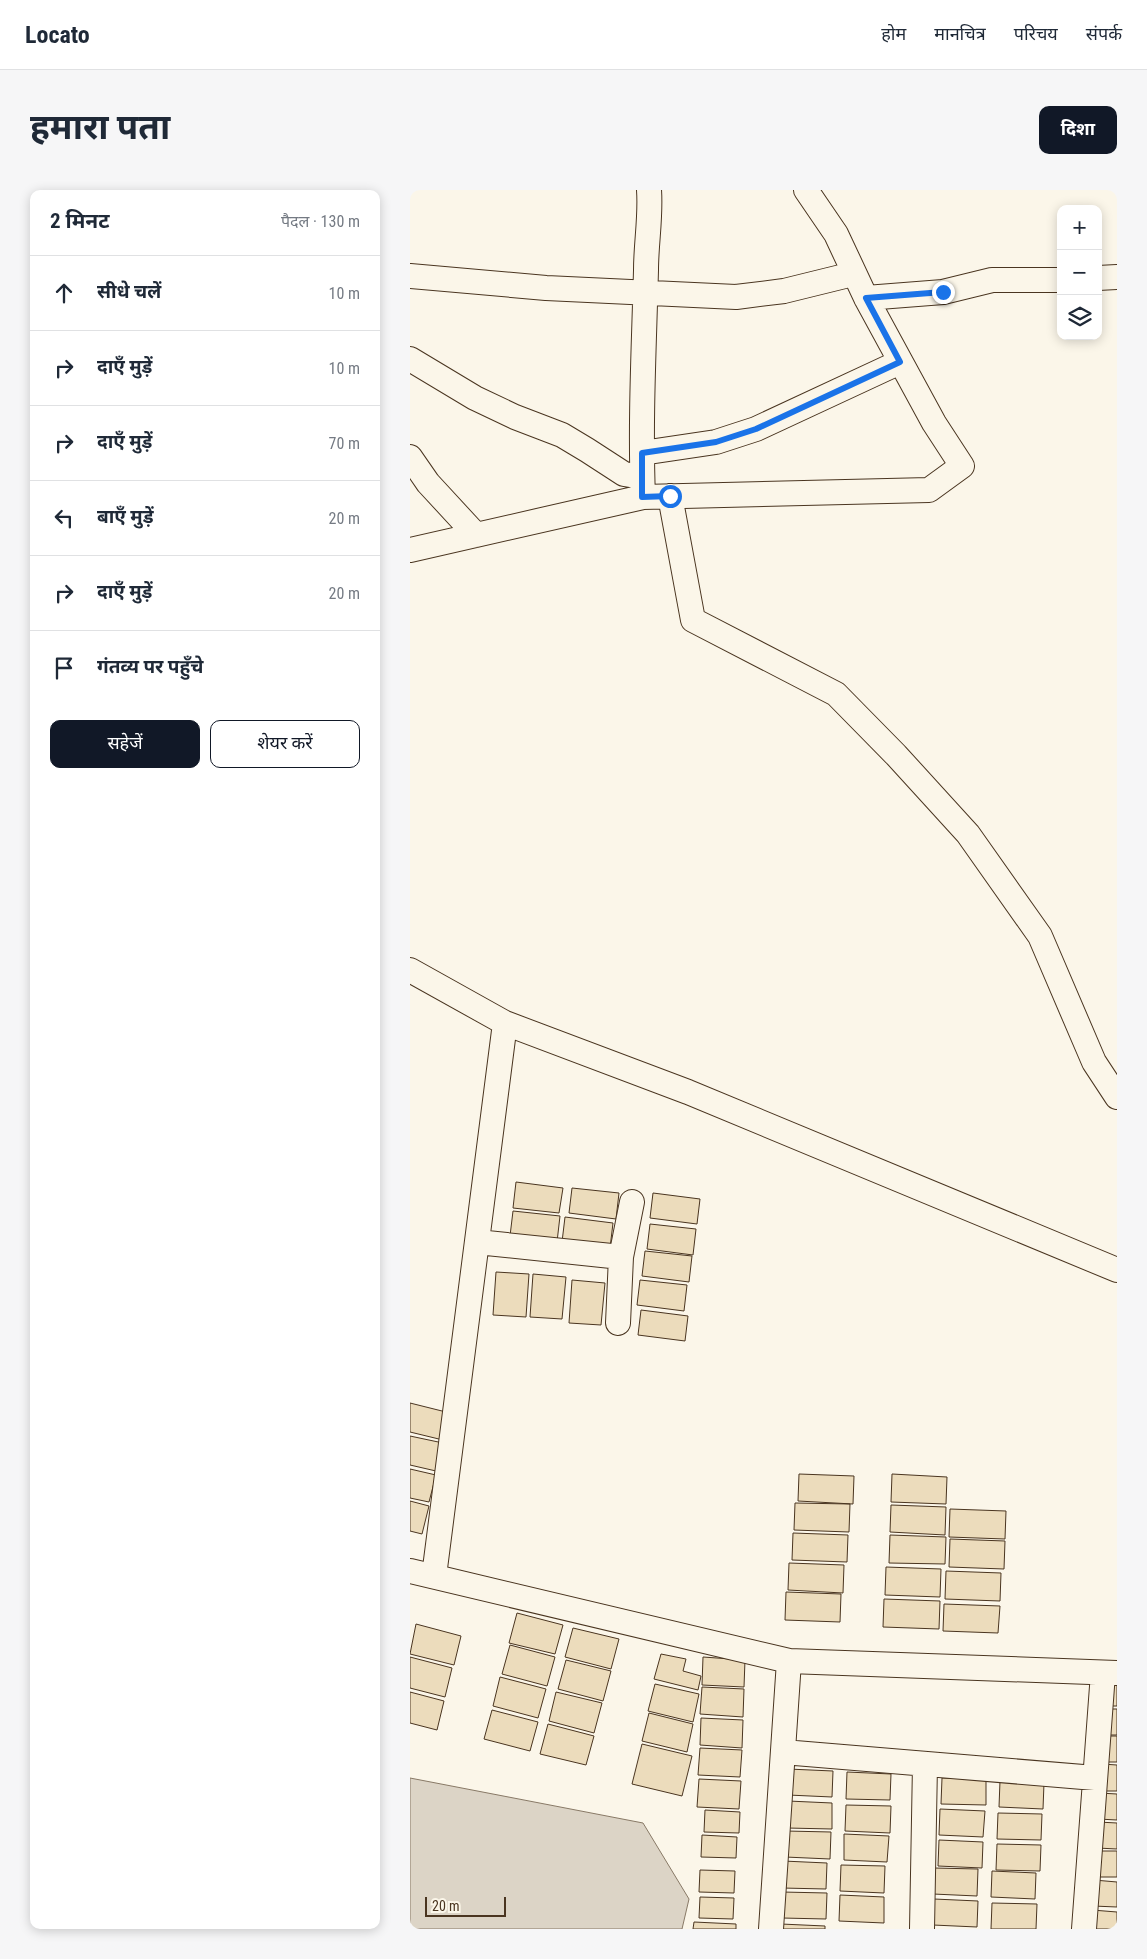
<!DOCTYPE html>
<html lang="hi">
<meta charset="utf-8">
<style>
:root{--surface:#fff;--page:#f6f6f7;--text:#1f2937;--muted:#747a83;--line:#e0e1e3;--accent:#111827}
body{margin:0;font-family:"Roboto Condensed","Noto Sans Devanagari",sans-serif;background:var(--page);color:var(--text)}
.controls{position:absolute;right:15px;top:15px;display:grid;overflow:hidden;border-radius:10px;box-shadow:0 2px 12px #0003}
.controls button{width:45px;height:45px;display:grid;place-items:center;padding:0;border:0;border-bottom:1px solid var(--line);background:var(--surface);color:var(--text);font:25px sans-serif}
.scale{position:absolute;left:15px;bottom:12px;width:81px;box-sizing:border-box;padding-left:5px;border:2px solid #4a3520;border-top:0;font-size:14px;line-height:18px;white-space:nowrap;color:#4a3520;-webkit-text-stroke:4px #fbf6e9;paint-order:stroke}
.stop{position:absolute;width:15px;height:15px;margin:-11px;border:4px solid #1a73e8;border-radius:50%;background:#fff}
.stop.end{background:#1a73e8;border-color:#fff;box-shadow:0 1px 5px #0008}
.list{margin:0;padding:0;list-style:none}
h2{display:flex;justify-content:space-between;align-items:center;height:65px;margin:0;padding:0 20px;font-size:21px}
h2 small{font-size:16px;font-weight:400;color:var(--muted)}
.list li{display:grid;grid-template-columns:32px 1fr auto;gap:15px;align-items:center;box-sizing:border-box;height:75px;padding:0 20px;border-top:1px solid var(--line)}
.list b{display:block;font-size:19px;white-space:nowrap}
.list em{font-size:16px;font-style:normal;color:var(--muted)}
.actions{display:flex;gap:10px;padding:15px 20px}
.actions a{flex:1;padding:11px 0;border:1px solid var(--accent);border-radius:10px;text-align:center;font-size:18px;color:var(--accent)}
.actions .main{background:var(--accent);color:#fff}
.icon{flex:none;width:28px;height:28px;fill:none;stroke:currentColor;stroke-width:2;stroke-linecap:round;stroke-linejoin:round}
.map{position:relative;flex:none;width:707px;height:1739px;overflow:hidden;border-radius:10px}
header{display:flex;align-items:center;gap:30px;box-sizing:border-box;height:70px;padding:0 25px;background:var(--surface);border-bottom:1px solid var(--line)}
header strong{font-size:24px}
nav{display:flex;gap:28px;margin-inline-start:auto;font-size:18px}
.intro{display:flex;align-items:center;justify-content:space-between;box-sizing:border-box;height:120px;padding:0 30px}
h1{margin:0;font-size:35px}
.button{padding:12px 22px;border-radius:10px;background:var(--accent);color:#fff;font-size:18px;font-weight:700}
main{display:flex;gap:30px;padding:0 30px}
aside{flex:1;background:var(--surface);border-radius:10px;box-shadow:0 2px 12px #0003}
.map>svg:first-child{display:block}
.water{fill:#dcd4c6;stroke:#887966}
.building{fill:#ecdcbc;stroke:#4a3520}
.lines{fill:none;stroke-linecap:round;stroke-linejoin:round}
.minor-casing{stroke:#4a3520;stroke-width:26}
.minor{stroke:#fbf6e9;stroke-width:24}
.route{stroke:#1a73e8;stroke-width:6}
</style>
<header>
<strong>Locato</strong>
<nav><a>होम</a><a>मानचित्र</a><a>परिचय</a><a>संपर्क</a></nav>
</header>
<div class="intro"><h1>हमारा पता</h1><a class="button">दिशा</a></div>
<main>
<aside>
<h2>2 मिनट<small>पैदल · 130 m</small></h2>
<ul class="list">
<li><svg class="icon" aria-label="ahead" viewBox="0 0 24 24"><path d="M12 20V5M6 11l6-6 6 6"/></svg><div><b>सीधे चलें</b></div><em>10 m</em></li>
<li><svg class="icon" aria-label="right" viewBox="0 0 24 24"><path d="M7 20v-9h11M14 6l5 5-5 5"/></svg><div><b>दाएँ मुड़ें</b></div><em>10 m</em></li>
<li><svg class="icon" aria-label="right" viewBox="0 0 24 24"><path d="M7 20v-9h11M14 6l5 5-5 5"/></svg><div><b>दाएँ मुड़ें</b></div><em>70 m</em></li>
<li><svg class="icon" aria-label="left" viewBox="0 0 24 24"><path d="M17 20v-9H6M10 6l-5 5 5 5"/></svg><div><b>बाएँ मुड़ें</b></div><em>20 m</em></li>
<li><svg class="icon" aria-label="right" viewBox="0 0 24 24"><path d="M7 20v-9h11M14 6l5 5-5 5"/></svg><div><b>दाएँ मुड़ें</b></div><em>20 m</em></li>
<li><svg class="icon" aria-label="arrive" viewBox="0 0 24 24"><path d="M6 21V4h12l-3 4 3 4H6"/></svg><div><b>गंतव्य पर पहुँचे</b></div></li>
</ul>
<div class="actions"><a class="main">सहेजें</a><a>शेयर करें</a></div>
</aside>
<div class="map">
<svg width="707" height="1739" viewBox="0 0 707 1739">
<rect width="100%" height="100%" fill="#fbf6e9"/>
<path class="water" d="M0,1588L233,1633L279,1709L272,1739H0Z"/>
<path class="building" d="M106,992L153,998L149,1023L103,1018Z
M162,998L209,1003L206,1029L159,1023Z
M243,1003L290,1009L287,1034L240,1028Z
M103,1021L150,1026L147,1052L100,1046Z
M155,1027L203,1033L200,1058L152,1052Z
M240,1034L286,1039L283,1065L237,1059Z
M235,1061L282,1066L279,1092L232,1086Z
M86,1082L119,1084L116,1127L83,1125Z
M123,1084L156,1087L152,1129L120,1127Z
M162,1090L195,1093L191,1135L159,1133Z
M230,1090L277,1095L274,1121L227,1115Z
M231,1120L278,1126L275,1151L228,1145Z
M0,1213L40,1223L33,1250L0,1242Z
M0,1246L33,1253L26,1281L0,1275Z
M0,1279L26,1285L19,1312L0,1308Z
M389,1284L444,1286L443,1314L388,1311Z
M482,1284L537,1287L536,1314L481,1312Z
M0,1311L19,1316L12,1344L0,1341Z
M385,1313L440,1314L439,1342L384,1340Z
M481,1315L536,1317L535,1345L480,1342Z
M540,1319L596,1321L595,1349L539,1347Z
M383,1343L438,1345L437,1372L382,1370Z
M480,1345L536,1347L535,1374L479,1373Z
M540,1349L595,1351L594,1379L539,1377Z
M379,1373L434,1375L433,1403L378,1400Z
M476,1377L531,1379L530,1407L475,1405Z
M536,1381L591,1383L590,1411L535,1409Z
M376,1402L431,1404L430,1432L375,1430Z
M474,1409L530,1411L529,1439L473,1437Z
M534,1414L590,1416L588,1443L533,1441Z
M107,1423L153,1435L145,1464L99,1453Z
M6,1434L51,1446L44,1475L0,1464Z
M163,1438L209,1449L201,1479L155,1467Z
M100,1455L145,1467L137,1496L92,1484Z
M251,1464L276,1469L273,1481L291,1486L288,1500L244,1489Z
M0,1467L42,1478L35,1507L0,1498Z
M293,1467L335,1470L334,1497L292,1495Z
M156,1470L201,1481L193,1511L148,1499Z
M90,1487L136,1499L128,1528L83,1516Z
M697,1490H707V1516H696Z
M245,1494L289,1504L283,1532L238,1521Z
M292,1497L334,1499L333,1527L290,1524Z
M0,1502L34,1511L27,1540L0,1533Z
M146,1502L192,1513L184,1543L139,1531Z
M696,1519H707V1545H695Z
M82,1520L128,1532L120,1561L74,1549Z
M239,1523L283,1534L277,1562L232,1551Z
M291,1528L333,1530L332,1558L290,1555Z
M138,1534L184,1546L176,1575L130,1564Z
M693,1546H707V1572H692Z
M232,1554L282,1566L272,1606L222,1594Z
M290,1558L332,1560L330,1587L288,1585Z
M692,1574L707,1575V1601H691Z
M378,1579L423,1581L422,1607L378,1605Z
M437,1582L481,1584L480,1610L436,1609Z
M532,1588L576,1589V1615L531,1614Z
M289,1589L331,1591L329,1619L287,1617Z
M590,1591L634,1593L633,1619L589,1617Z
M689,1603L707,1604V1630L688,1629Z
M378,1611L422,1613V1639L377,1638Z
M436,1615L481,1616L480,1643L435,1641Z
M530,1619L575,1621L573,1647L529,1645Z
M295,1620L330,1622L329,1643L294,1642Z
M588,1623L632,1624L631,1650L587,1649Z
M688,1632L707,1633V1659L687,1658Z
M376,1641L421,1642L420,1669L375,1667Z
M434,1644L479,1646L477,1672L434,1670Z
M292,1645L327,1647L326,1668L291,1667Z
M529,1650L573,1652L572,1678L528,1676Z
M587,1654L631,1655L630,1681L586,1680Z
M685,1661H707V1687H684Z
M373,1671L417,1673L416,1699L372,1698Z
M431,1675L475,1676L474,1703L430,1701Z
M524,1678L568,1679L567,1706L523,1704Z
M290,1680L325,1681L324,1703L289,1702Z
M582,1681L626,1683L625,1709L581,1707Z
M684,1690L707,1692V1717L683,1716Z
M372,1702L417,1703L416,1729L372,1728Z
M430,1705L474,1707V1733L429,1731Z
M290,1707L324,1708L323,1729L289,1728Z
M524,1709L568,1711L567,1737L523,1735Z
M582,1713L627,1714L626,1739H581Z
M682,1720L707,1722V1739H681Z
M284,1732L326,1734V1739H283Z
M371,1734L415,1736V1739H370Z"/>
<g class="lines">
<g class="minor-casing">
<path id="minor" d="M0,86L136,98L326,107L374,101L443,84
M688,88L707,87
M456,108L533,102L582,90H651
M0,169L65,208L105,227L152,245L177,260L214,284L232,287
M232,263L306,252L346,239L490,172
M0,267L18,293L66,345
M260,306L283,430L426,504L486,565L558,644L630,746L684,872L707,907
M233,307C230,231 234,156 236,80C236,53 241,27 239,0
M0,360L233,307L519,300L552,276L524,233L456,108L426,44L396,0
M0,780L95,833L278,902L707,1080
M67,1052L211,1067L222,1012
M208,1133L211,1067
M0,1381L379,1471L707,1483
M24,1386L95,833
M373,1562L685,1588
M361,1739L379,1471
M512,1739L515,1574
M674,1739L693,1483"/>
</g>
<use href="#minor" class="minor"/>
</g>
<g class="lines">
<path class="route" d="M260,306L232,307V263L306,252L346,239L490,172L456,108L533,102"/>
</g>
</svg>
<div class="controls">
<button>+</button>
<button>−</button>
<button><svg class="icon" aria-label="layers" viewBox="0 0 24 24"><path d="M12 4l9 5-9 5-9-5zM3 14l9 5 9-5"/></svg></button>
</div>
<div class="scale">20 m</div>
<div class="stop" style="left:260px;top:306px"></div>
<div class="stop end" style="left:533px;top:102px"></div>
</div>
</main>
